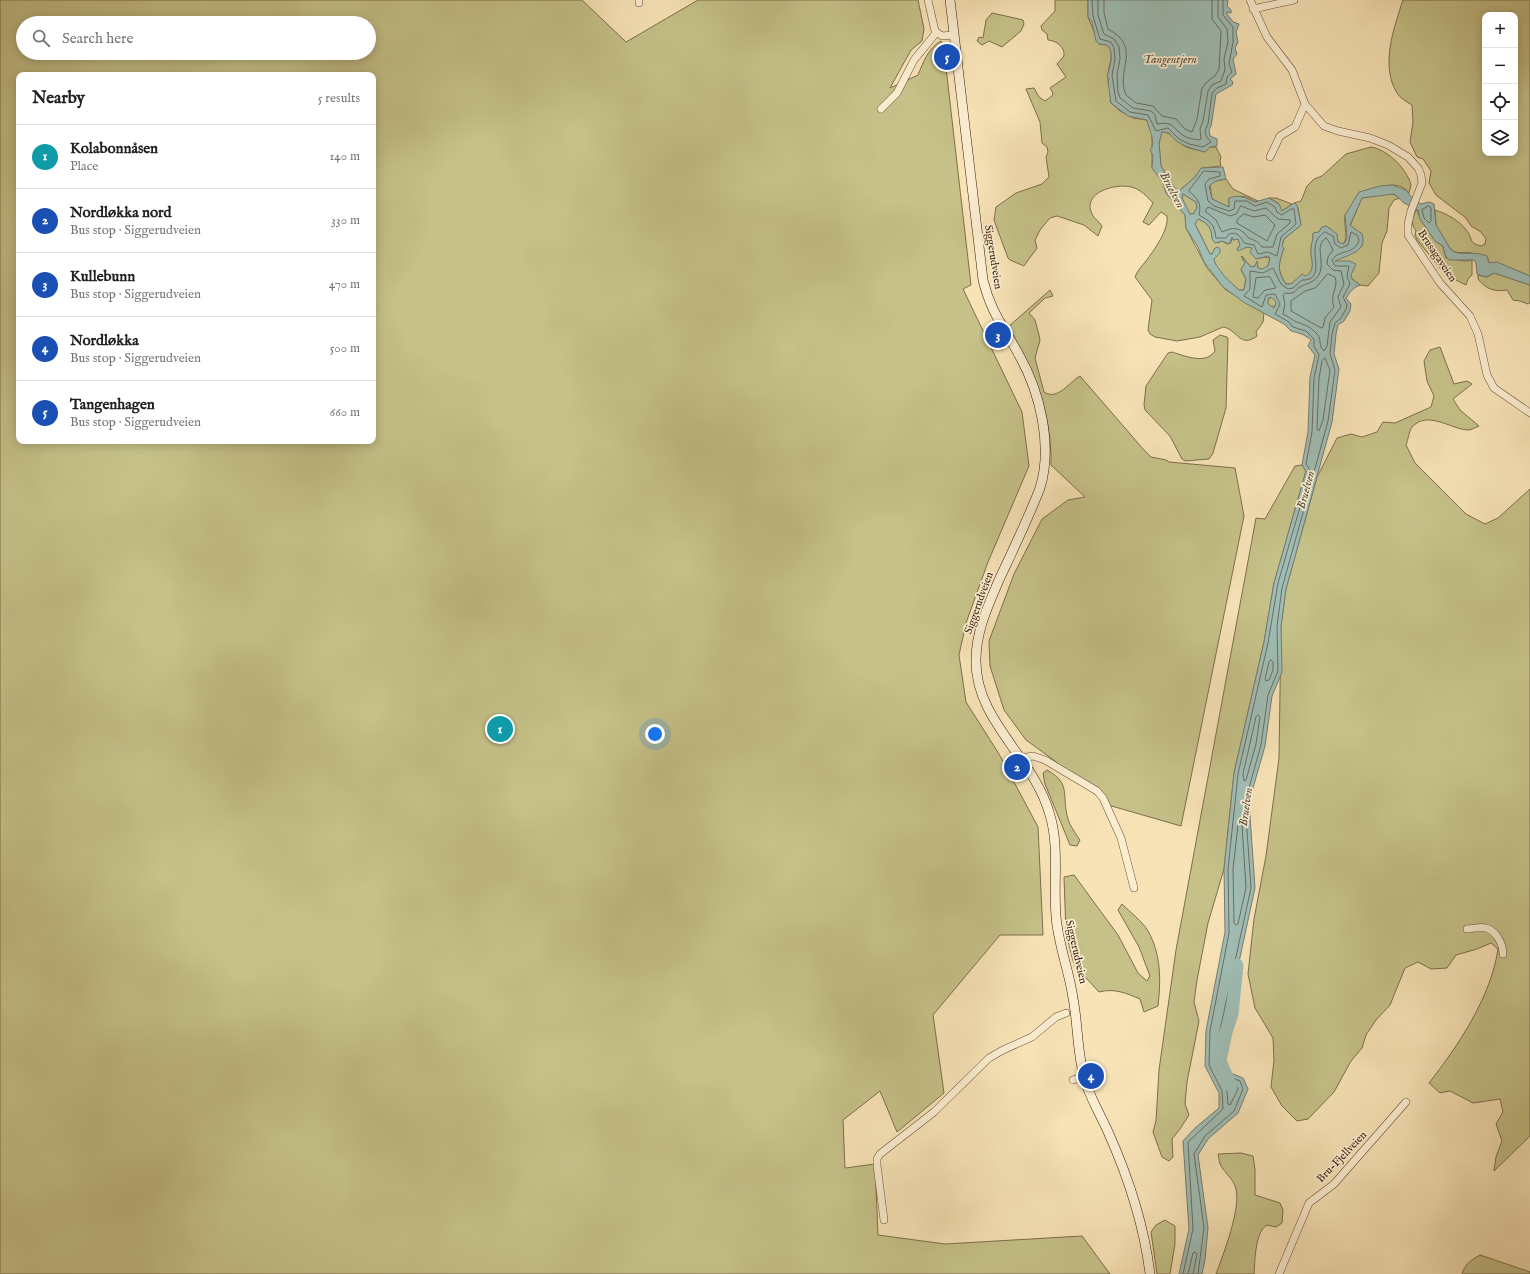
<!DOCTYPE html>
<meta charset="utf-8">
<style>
:root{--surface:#fff;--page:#f2f2f2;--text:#202124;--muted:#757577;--line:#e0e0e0;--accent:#7c3aed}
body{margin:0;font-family:"IM FELL English",serif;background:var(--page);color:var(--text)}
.controls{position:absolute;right:12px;top:12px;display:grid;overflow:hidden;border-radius:8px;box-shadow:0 2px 10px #0003}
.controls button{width:36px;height:36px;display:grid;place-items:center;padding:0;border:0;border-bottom:1px solid var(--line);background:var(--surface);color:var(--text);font:20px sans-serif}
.you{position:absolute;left:655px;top:734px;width:14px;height:14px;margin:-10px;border:3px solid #fff;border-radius:50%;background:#1a73e8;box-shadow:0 0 0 6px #1a73e833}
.badge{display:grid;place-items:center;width:26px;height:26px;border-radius:50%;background:var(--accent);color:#fff;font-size:13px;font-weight:700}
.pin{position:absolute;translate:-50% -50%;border:2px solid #fff;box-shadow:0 1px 4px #0006}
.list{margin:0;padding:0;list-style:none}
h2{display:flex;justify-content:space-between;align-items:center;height:52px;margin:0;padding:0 16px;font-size:17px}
h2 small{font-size:13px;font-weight:400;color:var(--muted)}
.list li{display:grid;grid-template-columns:26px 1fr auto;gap:12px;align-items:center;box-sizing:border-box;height:64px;padding:0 16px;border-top:1px solid var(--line)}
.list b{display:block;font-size:15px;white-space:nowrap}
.list p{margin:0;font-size:13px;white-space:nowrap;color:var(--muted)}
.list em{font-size:13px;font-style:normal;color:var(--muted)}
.icon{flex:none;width:22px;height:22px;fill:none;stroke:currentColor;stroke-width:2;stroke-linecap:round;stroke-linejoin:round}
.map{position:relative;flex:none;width:1530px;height:1274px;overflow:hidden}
.search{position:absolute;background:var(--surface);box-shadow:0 2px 10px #0003;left:16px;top:16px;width:360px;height:44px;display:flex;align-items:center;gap:10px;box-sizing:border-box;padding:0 14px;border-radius:22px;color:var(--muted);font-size:15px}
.panel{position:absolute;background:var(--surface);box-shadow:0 2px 10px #0003;left:16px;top:72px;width:360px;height:372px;border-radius:8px}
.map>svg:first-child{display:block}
.green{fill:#c5c188;stroke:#7e6e4a;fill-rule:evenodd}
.water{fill:#9fbdb5;stroke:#767c71;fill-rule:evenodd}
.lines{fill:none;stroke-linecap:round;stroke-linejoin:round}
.shore{stroke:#6c6c60;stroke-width:1}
.river{stroke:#9fbdb5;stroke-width:13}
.minor-casing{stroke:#684d36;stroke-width:8}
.secondary-casing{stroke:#381b0b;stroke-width:10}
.minor{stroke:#faedd0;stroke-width:7}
.secondary{stroke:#faedd0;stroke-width:9}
.labels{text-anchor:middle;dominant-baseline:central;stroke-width:3.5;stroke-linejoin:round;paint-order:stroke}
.street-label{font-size:11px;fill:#381b0b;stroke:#faedd0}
.water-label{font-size:12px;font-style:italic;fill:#574c3e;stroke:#faedd0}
</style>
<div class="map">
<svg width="1530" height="1274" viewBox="0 0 1530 1274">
<rect width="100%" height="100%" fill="#f7e3b6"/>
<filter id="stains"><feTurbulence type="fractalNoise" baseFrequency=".005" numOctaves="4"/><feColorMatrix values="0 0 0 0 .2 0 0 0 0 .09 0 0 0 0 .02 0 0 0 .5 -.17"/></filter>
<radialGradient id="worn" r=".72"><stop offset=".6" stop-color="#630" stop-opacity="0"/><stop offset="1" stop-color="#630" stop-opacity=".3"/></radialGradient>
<path class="green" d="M0,0H582L626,42L698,0H918L924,29L922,41L911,50L890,88L918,75C923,63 928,48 941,41L943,46L942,58L945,59L971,285L963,289L1022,412L1029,466L988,562L966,623L959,655L966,702L999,754L1038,827L1043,935H1000L933,1015L944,1093L897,1132L880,1091L843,1120L845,1168L875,1164L878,1235L945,1244L1082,1236L1110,1274H0ZM23,23H369V53H23ZM19,75H373V441H19Z
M1055,0H1088V17L1099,44L1107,45C1116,52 1108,65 1108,75C1107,82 1112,94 1110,102L1120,111L1133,118L1147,120L1152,132V168L1163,181L1166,193L1185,215L1186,228L1207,268L1226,290L1264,313L1263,322L1256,332L1257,336C1240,349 1237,329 1223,327L1200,337L1177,341L1155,337L1150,334L1148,330L1152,300L1135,277C1137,271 1142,266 1146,261C1154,250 1169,230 1167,216L1161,212L1149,225L1143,222L1153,203C1147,197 1141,189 1131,187C1117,183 1081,192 1092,214C1094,219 1099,221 1102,226L1098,236L1084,225L1057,216L1050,218L1040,230L1035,240L1037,248L1024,266L1010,260L1008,258L994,220L996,207L1016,193L1042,184L1049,177L1046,157L1048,152L1047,147L1042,143L1040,122L1026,89L1034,88L1039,97L1045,101L1052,96L1053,93L1050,88L1066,77L1057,64L1064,56C1065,47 1057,41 1048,40L1047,34L1042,30L1041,26L1055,11Z
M1403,0H1530V276L1500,264L1489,263L1488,258C1482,256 1477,254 1471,253C1463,251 1459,255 1451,250L1436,225L1435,210C1447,214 1459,220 1467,231C1473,238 1468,243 1481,246L1485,244L1486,239L1481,232L1471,226L1466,218L1436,195L1429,183L1431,171L1423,159L1417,157L1410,142L1413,122L1412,105C1407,102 1400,98 1397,93C1380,65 1394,28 1403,0ZM1485,15H1515V153H1485Z
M992,13L1019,19L1023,20L1024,24L1021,31L1002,47L989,41L982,45L977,41L979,37L983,38L986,20Z
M1162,132C1171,131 1178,143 1186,147C1191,149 1199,150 1205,152L1210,147H1216L1221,157L1220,161L1221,166L1202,168L1195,177L1179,191L1176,190L1161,166L1159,143Z
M1371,147C1388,150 1407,169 1411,185L1409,193C1397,177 1377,190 1363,191L1345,215C1343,225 1350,238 1342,245C1334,240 1335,225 1322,227L1319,232L1313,234C1314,240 1311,245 1311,250C1311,261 1317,268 1306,276L1303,275L1291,284H1286C1276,269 1279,263 1284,248L1282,246L1284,239L1301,225L1298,208L1294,203L1301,201L1307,186L1314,179L1322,176L1346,154Z
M1226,179L1233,189L1258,201C1253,202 1253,200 1249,198C1244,195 1235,197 1229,198V207L1212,199L1210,184L1216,181Z
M1391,193L1400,198L1394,200L1389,208L1387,231L1382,243L1379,273L1368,286L1360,285L1352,279L1350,275L1355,267L1335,261L1362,246V234L1350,226L1362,198Z
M1183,194L1196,202L1197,208L1193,214H1190C1187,208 1180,200 1183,194Z
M1269,198H1276L1292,204L1282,211L1278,203Z
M1417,209L1420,219L1434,239L1443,247L1446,258L1465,261L1472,260V275L1468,279L1466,285L1446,275L1417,240L1415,235L1416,231C1410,223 1412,217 1417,209Z
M1198,219C1208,223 1212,228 1212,239L1218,243L1222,241L1227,244L1231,243L1232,237L1233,240L1238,239L1240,245L1237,249L1247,247L1252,248L1258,259L1264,257L1270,258L1268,266L1262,270L1258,268L1257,262L1255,266L1251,267L1242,256L1245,263L1241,270L1246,279L1244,290H1239C1230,282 1215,271 1214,259L1217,256L1215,248L1212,254H1210L1195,224Z
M1494,273L1530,285V303L1528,304L1520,301L1513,300L1507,290C1494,292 1486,289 1478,279V275L1487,277Z
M1050,290L1053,296L1045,298L1029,313L1035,320L1039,335L1040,340L1035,358L1044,392C1058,401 1069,382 1080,376L1144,450L1151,457L1166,460L1169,462L1235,468L1244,516L1181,826L1108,805L1055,761L1026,740L1004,710L990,666L989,641L1014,574L1042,519L1068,500L1085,497L1051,465C1052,413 1034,370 1008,327Z
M1267.5 302a4.5 4.5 0 1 1 9 0a4.5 4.5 0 1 1-9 0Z
M1220,335L1227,337L1228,339L1226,408L1213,453L1209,459L1185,461L1182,459L1170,436L1145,410L1144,405L1146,386L1168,353L1172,352C1185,356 1206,365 1215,351L1213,340Z
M1440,347L1454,384L1467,381L1472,384L1453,399L1460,410L1479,426C1476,427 1472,430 1468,430C1450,429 1428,410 1412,427C1409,431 1408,440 1406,445L1415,463L1466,514L1485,524L1498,518L1530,489V1136L1494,1171L1496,1157L1502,1141L1496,1124L1503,1112L1500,1099L1473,1103L1450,1091L1440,1093L1429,1083C1458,1046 1491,997 1498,949L1491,943L1477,949L1456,955L1447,968L1431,969L1418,962L1405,968L1390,1005L1376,1020L1366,1035L1362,1048L1351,1061L1334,1092L1308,1119L1297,1121L1282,1106L1271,1087L1274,1060L1273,1038L1255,1008L1248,974L1254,919L1266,856L1279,758L1281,626L1286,589L1317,477L1337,438L1351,434L1362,437L1377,432L1383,422L1395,423L1431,407L1434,396L1427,381L1424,361L1430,350Z
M1302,465L1306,471L1274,583L1264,642L1234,773L1224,869L1208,923L1197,980L1194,1002L1199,1021L1187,1082L1185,1104L1189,1115L1180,1129L1172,1139L1173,1157L1169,1161L1162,1157L1153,1132L1156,1121L1159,1070L1176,950L1256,518L1265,519L1295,466Z
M1047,770C1072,784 1061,795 1068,819C1070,826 1076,834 1080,840L1077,846L1070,845L1045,784L1043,773Z
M1074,875L1118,935L1138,973L1147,981L1150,976L1139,947L1118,910L1122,904C1130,912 1142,921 1148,931C1161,954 1161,979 1158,1006L1144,1012L1140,999C1126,993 1114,988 1099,992L1086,978L1078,973L1073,961L1066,933L1064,877Z
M1241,1153L1253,1156L1255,1169V1195L1280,1203L1283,1210L1282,1223L1276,1227L1267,1225C1255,1232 1255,1260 1254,1274H1216C1223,1255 1241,1209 1236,1189C1234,1180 1226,1174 1221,1166C1219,1163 1219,1158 1218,1154Z
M1165,1220L1175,1226V1244L1170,1274H1157L1151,1232L1156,1225Z
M1480,1255L1530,1272V1274H1462C1465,1264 1471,1260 1480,1255Z"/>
<path class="water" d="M1088,0H1228L1227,6L1231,10V13L1227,12V14L1233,22L1239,24L1236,32L1238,42L1235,48L1237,54L1233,59L1236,74L1230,79L1233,82L1232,85L1216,94L1211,126L1209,130L1210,136L1217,139V146L1210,147L1205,152C1191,148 1178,146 1169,133L1162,132L1159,143L1161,166L1173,186L1179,191L1195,177L1201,168L1223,167L1226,179L1216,181L1209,186L1212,199L1229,207V198C1238,194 1247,198 1255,202L1269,198L1279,204L1282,211L1294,203L1297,205L1301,225L1284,239L1282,246L1284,248C1279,262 1276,271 1286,284H1291L1302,274L1306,276C1317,268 1310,260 1311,249C1311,243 1314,238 1313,233L1319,232L1322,227L1326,226L1337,234L1338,242L1344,244L1347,238L1345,215L1359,192L1380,186L1392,185L1406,190L1413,199L1421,204L1429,202L1434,204L1436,225L1451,250C1461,257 1474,250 1487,256L1489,263L1497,262L1530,276V285L1494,273L1486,277L1477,274L1476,263L1474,260H1449L1445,255L1443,246L1435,241L1420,219L1418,210L1404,203L1394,194L1362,198L1350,225L1362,234C1368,252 1347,255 1335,261H1349L1356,264L1351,275L1352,279L1360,285C1353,288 1351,291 1346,298L1351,304L1350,311L1344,321L1338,325L1336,334L1334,354L1339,369L1332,422L1286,589L1281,626L1282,672L1272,696L1265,746L1249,802L1255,888L1224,1031L1221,1069L1243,1078L1248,1089L1238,1113L1208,1139L1198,1155L1208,1228L1205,1260L1202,1274H1179L1189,1229L1183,1141L1195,1128L1219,1108V1093L1205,1066L1206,1031L1225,932L1224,869L1234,773L1264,642L1274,583L1306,471L1302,465L1308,432L1310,377L1315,355L1308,346L1311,340C1304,334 1299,333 1291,331L1284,324L1245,303L1223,287L1204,262L1198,247L1186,228L1185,215L1166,193L1162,181L1152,168L1153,155L1150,150C1157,143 1148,128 1147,120L1128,116L1111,103L1108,82L1109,79L1107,76C1110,67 1115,52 1107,45L1099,44L1096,41L1092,22L1088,17ZM1183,194L1196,202L1197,208L1193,214H1190L1182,198ZM1198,219C1208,223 1212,228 1212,239L1215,243L1222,241L1229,244L1232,237L1233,240L1238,239L1240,245L1237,250L1238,251L1247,247L1252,248L1250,252L1256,259L1268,256L1270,258L1268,266L1262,269L1258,268L1257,261L1255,266L1251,267L1241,256L1245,263L1241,269L1246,279L1244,290H1239L1224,276L1215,263L1214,259L1220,253V249L1218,247L1215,248L1212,254H1210L1195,224ZM1270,297L1275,300L1276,304L1274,308L1268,304V299Z"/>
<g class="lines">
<path class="shore" d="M1092,0L1093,16L1100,39L1111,42L1114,48L1115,59L1112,75L1116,101L1130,112L1148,115L1156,131L1168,128L1179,139L1189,144L1203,147L1211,142L1206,136L1205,130L1208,124L1212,93L1217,88L1226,84L1227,77L1232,72L1229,64L1233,42V27L1223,15V0
M1098,0V15L1104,34L1114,39L1119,47L1120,59L1117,74L1118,92L1120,98L1133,108L1151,111L1155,115L1157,124C1172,122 1170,124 1180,133C1186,138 1192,139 1199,140L1201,139L1200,129L1203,121L1208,91L1212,85L1221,81L1225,70L1224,59L1228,42L1227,29L1218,17V0
M1104,0V13L1108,29C1143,48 1115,69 1126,95L1136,103L1153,106L1162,116L1176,119L1185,129L1192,132L1197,119L1202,88L1208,81L1215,76L1219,69L1221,31L1212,19V0
M1204,171L1220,172V176L1209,179L1205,184L1208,201L1214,206L1229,211L1234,209L1235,201H1247L1255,206L1267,202L1275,207L1277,212L1282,215L1291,209H1294L1296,224L1281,237L1277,256L1268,252L1258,254L1254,245L1244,243C1241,237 1237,231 1229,234L1226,238H1216C1214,223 1211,222 1199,215C1202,202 1197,199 1189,191Z
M1241,206L1254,211L1266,208L1278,219L1290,220V223L1277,234L1273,247H1262C1258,241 1255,241 1249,238C1246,237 1246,234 1243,232C1235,226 1229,229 1222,232L1216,220L1205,211L1208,207L1230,216L1236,214Z
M1429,206L1431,208V221L1429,223L1424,218L1422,210Z
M1244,214L1254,217L1265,215L1275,225L1267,241L1237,223V220Z
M1325,232L1333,236L1335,244L1341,248L1348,245L1351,232L1357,235L1359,240C1355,255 1339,249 1332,260L1335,266H1349L1347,276L1350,284L1343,297L1347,305L1346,309L1341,318L1335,323L1332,334L1330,354L1335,370L1328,421L1314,472L1312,473L1306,464L1312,432L1314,378L1319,355L1314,346V339L1306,331L1293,327L1289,322L1275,314L1280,304L1275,294L1266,295L1262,307L1244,296L1250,289V271L1263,273L1273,268L1281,284L1288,289L1293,288L1302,280C1321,281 1315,262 1315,250C1315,246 1316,242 1318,238Z
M1326,238L1328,240L1333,250L1328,257L1327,264L1333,270L1341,271L1344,284L1338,297L1341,307L1330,322L1327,346L1324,351C1318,346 1322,339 1317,334C1311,327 1305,325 1297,322C1293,321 1288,316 1283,314L1285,304L1283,295L1285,293C1297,295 1295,288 1304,285C1337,275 1309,247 1326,238Z
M1328,274L1335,277C1339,288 1329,294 1334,307L1325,318L1323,327L1321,328L1291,311V301L1305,291L1315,288Z
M1270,277L1276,288L1265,290L1258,298L1253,297L1256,278Z
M1325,358L1330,370L1323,420L1319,431L1317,429L1319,378L1322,361Z
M1271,660L1273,662V670L1269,680L1266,681L1265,679L1269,662Z
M1258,715L1260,717L1256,744L1246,780L1244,781L1243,774L1256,717Z
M1240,823L1242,825L1246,888L1238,924L1236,925L1234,923L1233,869L1238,825Z
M1226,1081L1236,1084L1238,1089L1230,1105L1228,1104L1227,1091L1224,1083Z
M1183,1274L1193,1229L1188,1142L1223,1109L1222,1091L1209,1065L1210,1031L1229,933L1228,869L1238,774L1268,643L1278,583L1305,490L1307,488L1309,491L1282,588L1277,626L1278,671L1268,695L1261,745L1245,802L1251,888L1220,1030L1217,1070L1220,1073L1240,1081L1243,1089L1234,1111L1205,1136L1194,1154L1204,1228L1198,1274
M1188,1274L1193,1253L1195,1252L1197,1254L1193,1274"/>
<path class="river" d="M1231,1086L1220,1061L1226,1032L1232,1014L1237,965"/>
<g class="minor-casing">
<path id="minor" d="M928,0L935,31L942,36L953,35
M1250,0L1267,37L1292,70L1305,104L1324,126L1338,131L1370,138L1388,145L1408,157L1418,168L1421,175L1422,183L1411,211L1408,224V235L1440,283L1470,316L1478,334L1487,375L1494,388L1530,413
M639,3V0
M1253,9L1294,0
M881,109L897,93L914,60L936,33
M1270,157L1280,136L1295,127L1305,104
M1021,758L1033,756L1045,760L1097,791L1103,798L1121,838L1134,888
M1467,929C1473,929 1481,926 1486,928C1497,931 1503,945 1503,954
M1073,1080L1084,1076
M884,1220L877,1165V1159L880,1154L934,1112L989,1058L1003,1050L1032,1037L1056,1017L1066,1013
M1279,1274L1309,1203L1334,1184L1406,1102"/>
</g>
<g class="secondary-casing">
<path id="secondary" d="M950,0L983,280C991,313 1004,327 1019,355C1040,392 1053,446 1040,488C1028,519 1013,550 999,580C988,606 976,631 976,660C975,720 1033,757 1049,812C1060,845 1053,881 1056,916C1058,944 1069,970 1073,998C1078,1024 1077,1051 1084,1077C1089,1097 1101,1115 1109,1134C1129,1179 1144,1225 1150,1274"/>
</g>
<use href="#minor" class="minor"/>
<use href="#secondary" class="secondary"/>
</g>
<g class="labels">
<g class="street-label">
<text transform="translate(1437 256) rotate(56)">Brusagaveien</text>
<text transform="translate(993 257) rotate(81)">Siggerudveien</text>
<text transform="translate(979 603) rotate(-70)">Siggerudveien</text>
<text transform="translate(1076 952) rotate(77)">Siggerudveien</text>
<text transform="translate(1342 1157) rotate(-46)">Bru-Fjellveien</text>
</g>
<g class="water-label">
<text x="1170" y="59">Tangentjern</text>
<text transform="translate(1172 190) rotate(62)">Bruelven</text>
<text transform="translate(1306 490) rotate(-75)">Bruelven</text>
<text transform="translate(1246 807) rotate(-82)">Bruelven</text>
</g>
</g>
<rect width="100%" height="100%" filter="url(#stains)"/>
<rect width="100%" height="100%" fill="url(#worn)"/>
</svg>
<div class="controls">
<button>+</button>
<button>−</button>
<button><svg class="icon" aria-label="locate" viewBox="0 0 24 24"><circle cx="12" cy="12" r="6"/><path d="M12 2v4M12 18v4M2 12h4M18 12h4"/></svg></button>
<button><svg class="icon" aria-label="layers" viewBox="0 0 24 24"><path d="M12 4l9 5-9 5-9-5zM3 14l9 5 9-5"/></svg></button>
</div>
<div class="you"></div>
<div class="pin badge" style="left:500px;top:729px;background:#0f9aa8">1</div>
<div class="pin badge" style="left:1017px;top:767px;background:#1a4fb4">2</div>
<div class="pin badge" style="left:998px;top:335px;background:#1a4fb4">3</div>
<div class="pin badge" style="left:1091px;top:1076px;background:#1a4fb4">4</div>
<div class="pin badge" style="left:947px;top:57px;background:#1a4fb4">5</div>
<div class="search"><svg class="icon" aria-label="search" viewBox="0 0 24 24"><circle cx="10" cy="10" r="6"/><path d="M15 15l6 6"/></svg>Search here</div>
<section class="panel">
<h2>Nearby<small>5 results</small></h2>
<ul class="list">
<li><span class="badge" style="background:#0f9aa8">1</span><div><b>Kolabonnåsen</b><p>Place</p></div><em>140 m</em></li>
<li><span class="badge" style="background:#1a4fb4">2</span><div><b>Nordløkka nord</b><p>Bus stop · Siggerudveien</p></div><em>330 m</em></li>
<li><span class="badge" style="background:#1a4fb4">3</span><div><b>Kullebunn</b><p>Bus stop · Siggerudveien</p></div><em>470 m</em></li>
<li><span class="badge" style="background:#1a4fb4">4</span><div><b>Nordløkka</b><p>Bus stop · Siggerudveien</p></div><em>500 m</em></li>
<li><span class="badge" style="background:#1a4fb4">5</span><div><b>Tangenhagen</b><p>Bus stop · Siggerudveien</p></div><em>660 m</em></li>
</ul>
</section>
</div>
